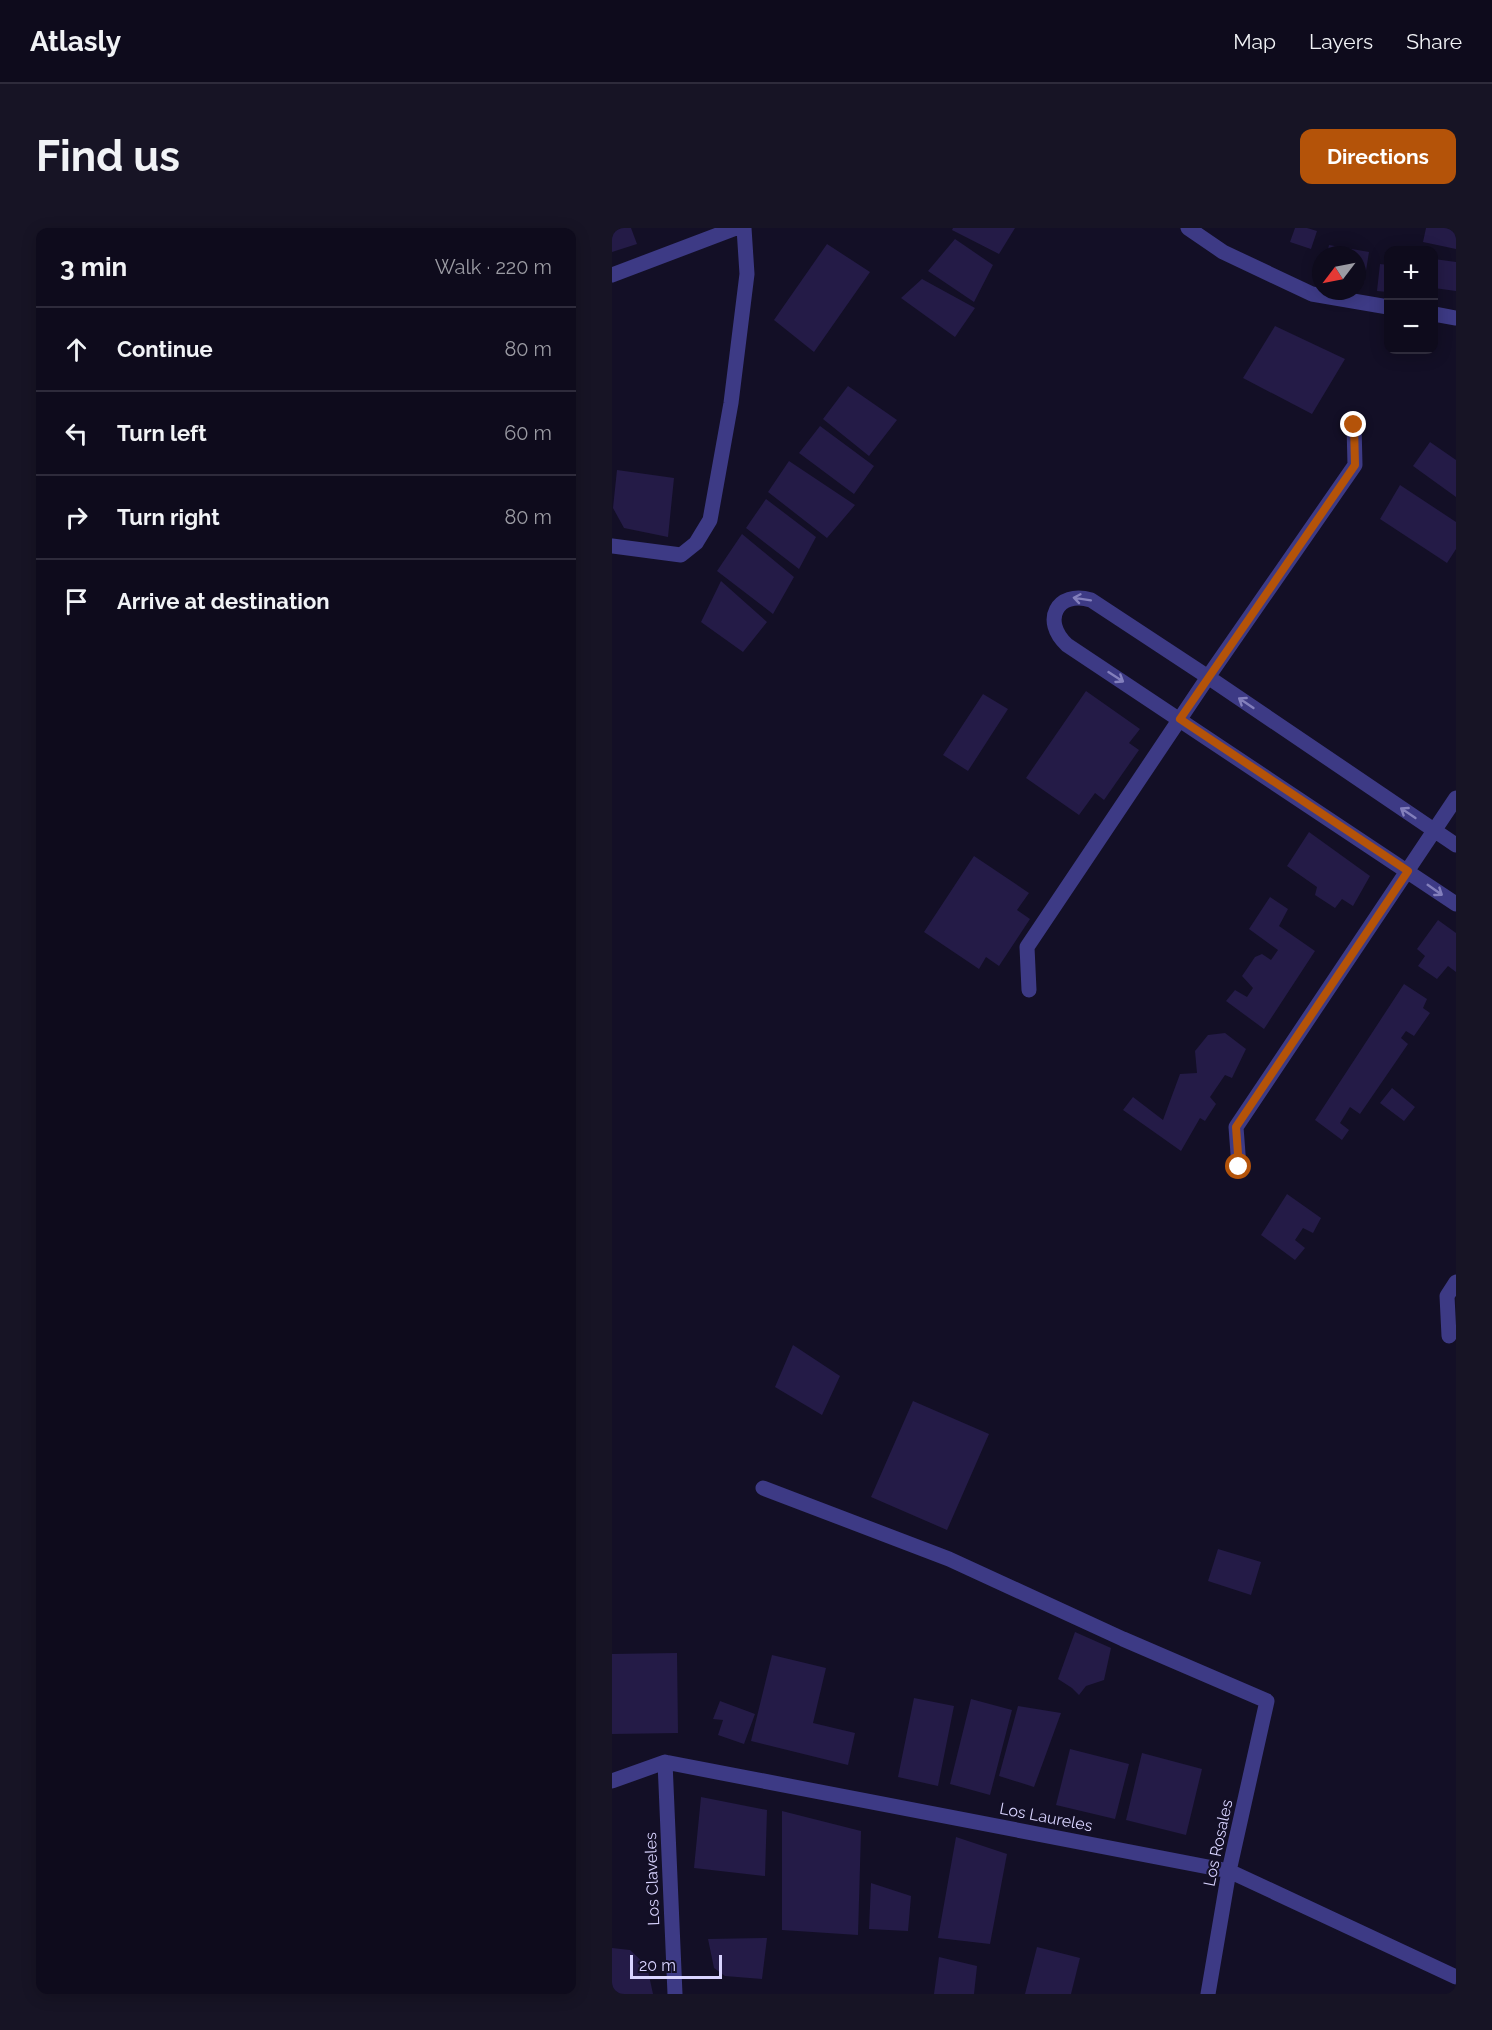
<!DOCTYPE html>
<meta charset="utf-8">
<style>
:root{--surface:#0e0b1c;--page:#171425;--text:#f1f3f6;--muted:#9b9ba3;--line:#2e2b3b;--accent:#b45309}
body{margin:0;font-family:Raleway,sans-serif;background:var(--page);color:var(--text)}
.controls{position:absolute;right:18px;top:18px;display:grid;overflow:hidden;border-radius:12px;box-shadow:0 3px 15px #0003}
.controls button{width:54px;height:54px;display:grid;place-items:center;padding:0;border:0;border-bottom:2px solid var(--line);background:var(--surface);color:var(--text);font:30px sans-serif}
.compass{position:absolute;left:700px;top:18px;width:54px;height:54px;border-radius:50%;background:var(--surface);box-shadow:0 3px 15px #0003;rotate:238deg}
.scale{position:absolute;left:18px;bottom:15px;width:92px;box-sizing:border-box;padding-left:6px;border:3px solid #d9d4ff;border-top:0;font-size:16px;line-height:21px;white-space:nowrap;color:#d9d4ff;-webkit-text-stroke:4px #130f26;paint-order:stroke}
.stop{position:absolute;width:18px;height:18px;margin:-14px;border:4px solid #b45309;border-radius:50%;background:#fff}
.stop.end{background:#b45309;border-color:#fff;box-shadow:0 2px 6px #0008}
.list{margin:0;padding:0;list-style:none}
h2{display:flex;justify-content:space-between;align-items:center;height:78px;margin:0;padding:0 24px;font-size:26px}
h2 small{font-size:20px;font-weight:400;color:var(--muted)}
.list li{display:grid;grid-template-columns:39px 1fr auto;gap:18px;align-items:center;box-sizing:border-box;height:84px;padding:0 24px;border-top:2px solid var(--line)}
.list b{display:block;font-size:22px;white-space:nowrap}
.list em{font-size:20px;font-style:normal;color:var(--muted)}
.icon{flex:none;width:33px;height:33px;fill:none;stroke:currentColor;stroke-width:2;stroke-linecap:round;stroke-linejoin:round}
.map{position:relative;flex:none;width:844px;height:1766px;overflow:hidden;border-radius:12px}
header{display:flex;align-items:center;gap:36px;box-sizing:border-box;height:84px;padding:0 30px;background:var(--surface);border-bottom:2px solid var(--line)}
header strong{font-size:28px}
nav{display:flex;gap:33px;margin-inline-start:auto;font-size:21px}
.intro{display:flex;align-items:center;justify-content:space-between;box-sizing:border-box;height:144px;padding:0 36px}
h1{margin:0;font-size:42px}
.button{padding:15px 27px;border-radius:12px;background:var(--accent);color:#fff;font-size:21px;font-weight:700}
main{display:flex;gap:36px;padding:0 36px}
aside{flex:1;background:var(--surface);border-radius:12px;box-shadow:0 3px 15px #0003}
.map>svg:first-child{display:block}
.building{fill:#241b47}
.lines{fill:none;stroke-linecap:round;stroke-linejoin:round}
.street{stroke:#3d3a85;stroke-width:15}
.oneway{stroke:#837fbc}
.route{stroke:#b45309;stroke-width:8}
.labels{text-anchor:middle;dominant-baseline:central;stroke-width:4.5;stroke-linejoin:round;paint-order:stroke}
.street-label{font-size:16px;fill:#d9d4ff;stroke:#130f26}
</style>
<header>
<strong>Atlasly</strong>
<nav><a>Map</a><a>Layers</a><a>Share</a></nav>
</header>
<div class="intro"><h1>Find us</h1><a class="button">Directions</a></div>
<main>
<aside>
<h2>3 min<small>Walk · 220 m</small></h2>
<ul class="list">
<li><svg class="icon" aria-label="ahead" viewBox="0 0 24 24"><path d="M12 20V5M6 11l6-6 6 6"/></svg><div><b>Continue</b></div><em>80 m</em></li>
<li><svg class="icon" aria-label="left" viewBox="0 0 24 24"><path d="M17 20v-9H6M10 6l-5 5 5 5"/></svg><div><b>Turn left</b></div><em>60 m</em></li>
<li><svg class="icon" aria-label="right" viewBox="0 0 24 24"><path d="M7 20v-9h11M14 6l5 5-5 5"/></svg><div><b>Turn right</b></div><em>80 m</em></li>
<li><svg class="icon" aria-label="arrive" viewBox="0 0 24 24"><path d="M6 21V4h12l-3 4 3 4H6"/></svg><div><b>Arrive at destination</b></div></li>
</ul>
</aside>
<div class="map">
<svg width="844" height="1766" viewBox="0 0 844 1766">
<rect width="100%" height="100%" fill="#130f26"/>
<path class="building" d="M0,0H19L25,16L0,24Z
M341,0H403L387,26L340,2Z
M683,0H695L705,3L699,21L678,14Z
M814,0H844V21L811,14Z
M343,11L381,37L362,74L316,43Z
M215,16L258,44L202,124L162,92Z
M717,17L757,24L752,55L745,54V27H715Z
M822,31L844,34V63L822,60Z
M768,36L776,37V64L765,63Z
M310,51L363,80L343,109L289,70Z
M663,98L733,131L700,186L631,150Z
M236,158L285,192L257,228L211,191Z
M208,198L262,238L242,266L187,225Z
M818,214L844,232V269L801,238Z
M177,233L243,277L215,310L156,264Z
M5,242L62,250L56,309L12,300L1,280Z
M788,257L844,294V321L835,335L768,291Z
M154,271L204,309L187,341L134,300Z
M130,306L182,349L161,386L105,343Z
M109,353L155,394L131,424L89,394Z
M474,463L528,501L517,515L527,522L492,572L483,565L467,587L414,550Z
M371,466L396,481L356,543L331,527Z
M697,604L758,648L741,678L730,671L723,680L703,667L705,659L675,638Z
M362,628L417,665L405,682L418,691L387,738L374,729L367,741L312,704Z
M658,669L676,681L667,698L703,723L652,801L614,773L623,762L635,769L641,760L630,748L643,729L650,726L659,732L666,722L637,701Z
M826,692L844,705V744L836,738L825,751L806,738L813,728L805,721Z
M792,756L815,771L811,780L818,785L802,808L794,803L789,810L796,816L748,886L738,879L728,895L737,902L730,912L703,892Z
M613,805L634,821L620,850L613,847L598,869L604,876L593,893L588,890L569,923L511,882L521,869L551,892L568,846L585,845L583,823L596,807Z
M780,860L803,879L792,893L768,875Z
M675,966L709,990L701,1005L691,1000L683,1012L693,1020L683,1032L649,1007Z
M181,1117L228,1148L210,1187L163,1159Z
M301,1173L377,1206L335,1302L259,1269Z
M606,1321L649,1334L639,1367L596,1353Z
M463,1404L499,1420L492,1452L474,1458L467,1467L460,1460L446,1451Z
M65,1425L66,1505L0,1506V1426Z
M160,1427L214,1440L201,1495L243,1505L236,1537L139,1513Z
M302,1470L342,1478L326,1558L286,1549Z
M359,1471L400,1482L378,1567L338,1556Z
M108,1473L143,1486L132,1516L106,1507L111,1492L101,1491Z
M406,1478L449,1485L422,1559L387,1548Z
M458,1521L517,1536L503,1591L444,1577Z
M530,1525L590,1541L574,1607L514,1592Z
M89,1569L155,1582L153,1648L82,1640Z
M170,1583L249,1603L246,1707L170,1702Z
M344,1609L395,1626L378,1716L326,1710Z
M259,1655L299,1668L296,1703L257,1701Z
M155,1710L150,1751L113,1748L102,1740L96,1711Z
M425,1719L468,1730L459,1766H413Z
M0,1720L18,1722L35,1738L41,1766H0Z
M327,1729L365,1738L362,1766H322Z"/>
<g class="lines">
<path class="street" d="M576,0L611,24L700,66L776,79
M0,47L124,0
M822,86L844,90
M0,318L69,327L84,315L98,292L119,175L135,46L132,0
M844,617L596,449L479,372C445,362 429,393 455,417L844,676
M417,762L415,719L596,449L743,237L742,197
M627,939L624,899L844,570
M837,1108L835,1068L844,1054
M151,1260L337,1331L511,1411L655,1473L617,1643L596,1766
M53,1534L63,1766
M0,1553L53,1534L617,1643L844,1749"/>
</g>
<defs><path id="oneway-shaft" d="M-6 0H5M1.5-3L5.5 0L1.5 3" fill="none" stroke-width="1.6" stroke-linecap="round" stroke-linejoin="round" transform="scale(1.5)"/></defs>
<g class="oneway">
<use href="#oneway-shaft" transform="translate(470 371) rotate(-171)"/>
<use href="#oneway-shaft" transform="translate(504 449) rotate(33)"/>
<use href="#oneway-shaft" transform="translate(634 475) rotate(-146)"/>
<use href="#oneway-shaft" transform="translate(796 585) rotate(-146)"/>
<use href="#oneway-shaft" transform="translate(823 662) rotate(35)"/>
</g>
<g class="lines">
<path class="route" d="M627,939L624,899L796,643L568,491L743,237L742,197"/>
</g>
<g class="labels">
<g class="street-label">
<text transform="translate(434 1589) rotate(11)">Los Laureles</text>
<text transform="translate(606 1615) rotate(-78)">Los Rosales</text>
<text transform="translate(40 1651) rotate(-92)">Los Claveles</text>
</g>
</g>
</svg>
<div class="controls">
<button>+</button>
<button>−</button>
</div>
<svg class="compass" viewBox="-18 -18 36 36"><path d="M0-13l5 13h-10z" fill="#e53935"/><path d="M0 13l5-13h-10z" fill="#9b9ba3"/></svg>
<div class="scale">20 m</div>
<div class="stop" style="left:627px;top:939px"></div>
<div class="stop end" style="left:742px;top:197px"></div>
</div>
</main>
